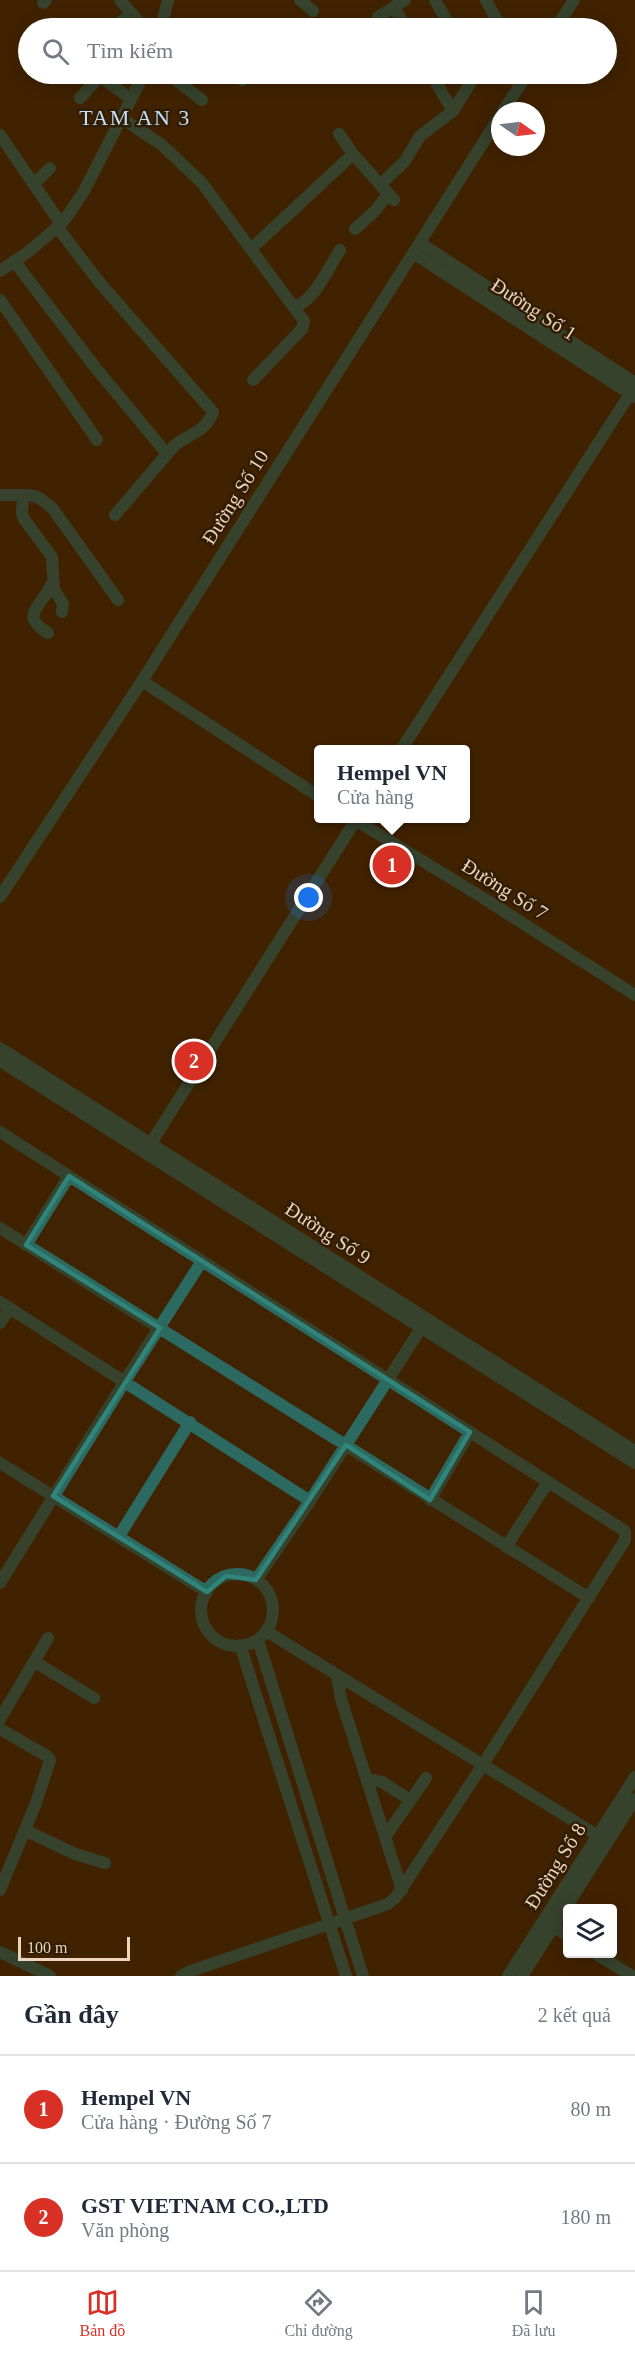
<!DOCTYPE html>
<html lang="vi">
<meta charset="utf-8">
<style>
:root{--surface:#fff;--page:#f2f2f3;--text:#1f2937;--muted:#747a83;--line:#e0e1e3;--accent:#d93025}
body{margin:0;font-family:Georgia,serif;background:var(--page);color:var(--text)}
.controls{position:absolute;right:18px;bottom:18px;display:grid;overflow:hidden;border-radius:6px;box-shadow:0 3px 15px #0003}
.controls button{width:54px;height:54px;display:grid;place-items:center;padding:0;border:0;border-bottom:2px solid var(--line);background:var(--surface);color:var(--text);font:30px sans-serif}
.compass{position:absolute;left:491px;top:102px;width:54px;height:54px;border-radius:50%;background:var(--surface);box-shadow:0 3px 15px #0003;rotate:104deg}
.scale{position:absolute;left:18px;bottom:15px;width:112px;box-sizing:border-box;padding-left:6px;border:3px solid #ecd4be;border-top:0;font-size:16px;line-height:21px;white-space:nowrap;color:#ecd4be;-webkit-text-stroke:4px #311c06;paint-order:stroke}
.you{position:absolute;left:309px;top:898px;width:21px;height:21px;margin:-15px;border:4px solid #fff;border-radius:50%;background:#1a73e8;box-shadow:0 0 0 9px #1a73e833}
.badge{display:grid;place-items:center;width:39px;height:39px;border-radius:50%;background:var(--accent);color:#fff;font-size:20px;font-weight:700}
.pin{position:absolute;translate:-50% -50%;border:3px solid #fff;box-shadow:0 2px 6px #0006}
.popup{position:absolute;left:314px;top:745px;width:156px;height:78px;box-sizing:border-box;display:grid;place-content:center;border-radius:6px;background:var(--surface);filter:drop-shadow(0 2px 4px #0005);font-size:20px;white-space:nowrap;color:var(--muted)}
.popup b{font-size:22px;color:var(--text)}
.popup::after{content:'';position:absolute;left:50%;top:100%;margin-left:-12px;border:12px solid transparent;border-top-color:var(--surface)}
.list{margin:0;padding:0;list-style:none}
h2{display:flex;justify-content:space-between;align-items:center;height:78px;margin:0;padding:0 24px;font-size:26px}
h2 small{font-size:20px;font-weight:400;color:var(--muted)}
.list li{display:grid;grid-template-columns:39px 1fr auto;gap:18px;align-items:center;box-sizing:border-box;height:108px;padding:0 24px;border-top:2px solid var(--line)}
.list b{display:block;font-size:22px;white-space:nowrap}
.list p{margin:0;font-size:20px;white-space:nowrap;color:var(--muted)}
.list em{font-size:20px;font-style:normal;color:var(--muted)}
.icon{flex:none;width:33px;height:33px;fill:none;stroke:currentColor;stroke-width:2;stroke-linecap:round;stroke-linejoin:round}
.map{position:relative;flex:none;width:635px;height:1976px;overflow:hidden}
.search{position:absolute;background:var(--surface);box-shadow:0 3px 15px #0003;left:18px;right:18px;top:18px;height:66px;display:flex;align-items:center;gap:15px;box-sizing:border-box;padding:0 21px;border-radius:33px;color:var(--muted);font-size:22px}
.sheet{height:294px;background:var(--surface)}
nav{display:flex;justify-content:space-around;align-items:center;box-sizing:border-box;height:84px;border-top:2px solid var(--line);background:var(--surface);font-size:16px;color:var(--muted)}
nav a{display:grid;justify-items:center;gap:3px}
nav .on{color:var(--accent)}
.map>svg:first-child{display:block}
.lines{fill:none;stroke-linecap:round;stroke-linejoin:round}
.minor{stroke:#2b6961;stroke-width:12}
.marked{fill:none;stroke:#30847a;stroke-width:4.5;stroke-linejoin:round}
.labels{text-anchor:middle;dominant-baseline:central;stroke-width:5;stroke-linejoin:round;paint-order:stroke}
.street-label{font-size:20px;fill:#ecd4be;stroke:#311c06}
.quarter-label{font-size:22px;letter-spacing:1.5px;fill:#c5def3;stroke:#311c06}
</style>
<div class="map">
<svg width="635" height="1976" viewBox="0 0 635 1976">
<rect width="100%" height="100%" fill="#402302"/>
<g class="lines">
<path class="minor" d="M120,0L144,28
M300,0L313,11
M435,0L451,28
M486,0L501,28
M43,3L46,0
M394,7L406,28
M378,17L405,0
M113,28L131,14
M161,28L168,0
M556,28L574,0
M97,74L131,99
M168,74L202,100
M232,74L242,80L248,74
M431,74L453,111
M80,98L100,76
M503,111L527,74
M120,117L162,145L202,183L304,321L302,329L253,380
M339,134L353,154L394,200
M0,135L61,224
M34,184L50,168
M380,185L405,161L420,136L453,111L476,74
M57,227L100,283L213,412C205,433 189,433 174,446L115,515
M355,229L376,210L388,194
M420,243L635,383
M251,249L353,154
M413,253L635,397
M14,261L95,367L167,454
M0,271L28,252L61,224L68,215L84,191L144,74
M0,300L97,440
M293,306C312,306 330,265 340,250
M0,495H23L22,514L24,519L52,557L54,589L63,604L62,612
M23,495C37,494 43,500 53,509L118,600
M48,633C25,618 33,613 46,594C49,590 50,586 53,582
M142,681L318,796
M401,750L635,386
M352,818L480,896L635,995
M0,897L142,681L500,116
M0,1048L635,1451
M0,1061L635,1463
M0,1132L202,1261
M151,1143L357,818
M0,1228L589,1598
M26,1245L69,1176
M0,1302L310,1501
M0,1323L10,1308
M0,1463L207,1592
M430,1500L470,1432
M119,1536L190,1422
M506,1547L548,1482
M201 1610a36 36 0 1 1 72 0a36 36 0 1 1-72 0Z
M256,1580L310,1501L425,1322
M0,1583L125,1381L202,1261L625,1531V1540L482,1766L396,1897L388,1904L188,1972L181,1976
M266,1631L608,1842
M258,1640L363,1976
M240,1645L346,1976
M35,1662L94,1698
M337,1676L341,1699L402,1890
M0,1719L48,1638
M0,1729L47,1756L50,1760L36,1803L0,1890
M366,1778L382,1782L410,1800
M25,1830L75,1854L105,1863
M385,1837L426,1778
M554,1927L568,1936
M0,1952L50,1976
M596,1954L632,1976
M508,1976L635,1777
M522,1976L635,1799"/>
</g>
<path d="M0 0H635V1976H0ZM69,1176L470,1432L430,1500L346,1445L256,1580L226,1576L207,1592L53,1496L160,1328L26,1245Z" fill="#402302" fill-opacity=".55" fill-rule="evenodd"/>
<path class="marked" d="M69,1176L470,1432L430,1500L346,1445L256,1580L226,1576L207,1592L53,1496L160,1328L26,1245Z"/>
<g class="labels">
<g class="street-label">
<text transform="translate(534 309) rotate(33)">Đường Số 1</text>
<text transform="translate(235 497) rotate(-58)">Đường Số 10</text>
<text transform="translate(505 889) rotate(32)">Đường Số 7</text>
<text transform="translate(328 1233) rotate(33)">Đường Số 9</text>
<text transform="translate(555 1866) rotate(-58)">Đường Số 8</text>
</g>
<g class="quarter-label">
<text x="135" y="117">TAM AN 3</text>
</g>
</g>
</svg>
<div class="controls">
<button><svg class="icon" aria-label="layers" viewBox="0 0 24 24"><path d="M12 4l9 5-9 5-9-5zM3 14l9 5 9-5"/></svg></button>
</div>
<svg class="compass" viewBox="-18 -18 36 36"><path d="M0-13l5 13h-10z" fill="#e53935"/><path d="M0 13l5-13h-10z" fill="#747a83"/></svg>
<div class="scale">100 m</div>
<div class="you"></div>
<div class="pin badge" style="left:392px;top:865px">1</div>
<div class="popup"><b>Hempel VN</b>Cửa hàng</div>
<div class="pin badge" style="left:194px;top:1061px">2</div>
<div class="search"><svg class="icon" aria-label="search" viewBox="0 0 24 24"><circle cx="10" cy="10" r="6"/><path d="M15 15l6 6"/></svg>Tìm kiếm</div>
</div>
<section class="sheet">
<h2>Gần đây<small>2 kết quả</small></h2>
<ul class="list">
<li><span class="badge">1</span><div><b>Hempel VN</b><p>Cửa hàng · Đường Số 7</p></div><em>80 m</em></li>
<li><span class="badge">2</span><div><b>GST VIETNAM CO.,LTD</b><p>Văn phòng</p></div><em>180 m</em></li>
</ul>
</section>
<nav>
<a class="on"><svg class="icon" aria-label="map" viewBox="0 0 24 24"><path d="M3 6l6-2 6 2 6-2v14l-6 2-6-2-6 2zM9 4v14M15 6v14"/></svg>Bản đồ</a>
<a><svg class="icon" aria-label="directions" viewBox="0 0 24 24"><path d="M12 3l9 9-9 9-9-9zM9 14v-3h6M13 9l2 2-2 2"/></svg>Chỉ đường</a>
<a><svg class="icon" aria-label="saved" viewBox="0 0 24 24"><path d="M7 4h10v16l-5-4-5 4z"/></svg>Đã lưu</a>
</nav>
